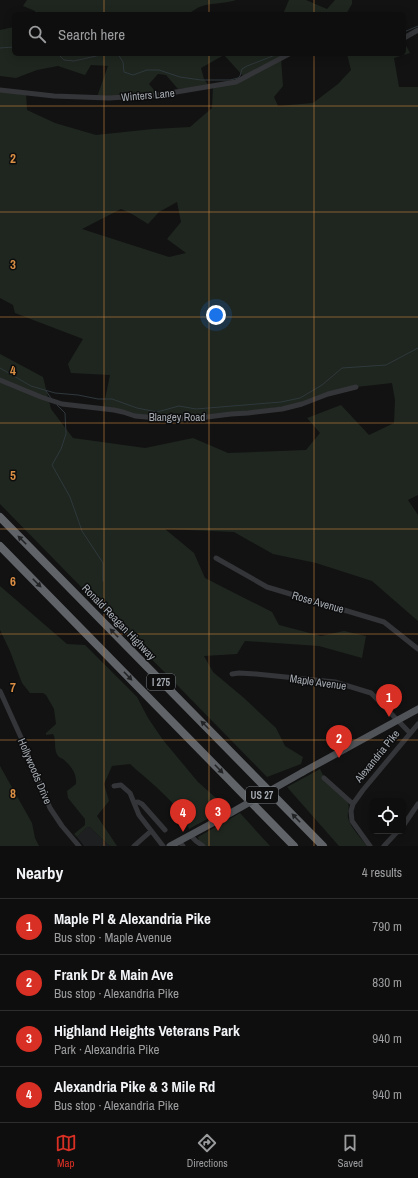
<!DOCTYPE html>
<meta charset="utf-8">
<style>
:root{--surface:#0e0e0e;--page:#171717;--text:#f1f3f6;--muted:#9b9c9e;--line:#2e2e2e;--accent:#d93025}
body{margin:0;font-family:"Archivo Narrow",sans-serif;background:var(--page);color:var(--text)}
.controls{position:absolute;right:12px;bottom:12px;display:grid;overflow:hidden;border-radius:6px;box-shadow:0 2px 10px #0003}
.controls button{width:36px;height:36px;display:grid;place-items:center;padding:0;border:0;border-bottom:1px solid var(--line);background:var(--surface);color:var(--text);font:20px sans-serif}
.you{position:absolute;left:216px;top:315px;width:14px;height:14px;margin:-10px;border:3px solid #fff;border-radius:50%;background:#1a73e8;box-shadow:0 0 0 6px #1a73e833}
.badge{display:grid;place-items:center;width:26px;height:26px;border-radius:50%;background:var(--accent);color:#fff;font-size:13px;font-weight:700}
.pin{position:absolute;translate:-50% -33px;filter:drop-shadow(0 1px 2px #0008)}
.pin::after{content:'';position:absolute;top:21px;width:14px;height:12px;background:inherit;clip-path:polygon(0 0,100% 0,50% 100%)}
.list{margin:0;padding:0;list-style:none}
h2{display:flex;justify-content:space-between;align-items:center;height:52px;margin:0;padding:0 16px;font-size:17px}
h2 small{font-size:13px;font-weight:400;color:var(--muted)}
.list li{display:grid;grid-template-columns:26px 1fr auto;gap:12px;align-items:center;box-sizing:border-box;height:56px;padding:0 16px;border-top:1px solid var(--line)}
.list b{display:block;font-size:15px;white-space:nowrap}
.list p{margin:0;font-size:13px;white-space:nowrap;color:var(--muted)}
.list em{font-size:13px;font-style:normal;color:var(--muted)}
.icon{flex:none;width:22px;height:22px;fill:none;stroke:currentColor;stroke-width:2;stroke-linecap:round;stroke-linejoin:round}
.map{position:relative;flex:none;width:418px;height:846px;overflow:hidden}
.search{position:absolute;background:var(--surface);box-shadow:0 2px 10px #0003;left:12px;right:12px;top:12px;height:44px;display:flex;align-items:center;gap:10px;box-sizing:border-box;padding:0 14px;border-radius:6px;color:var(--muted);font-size:15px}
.sheet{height:276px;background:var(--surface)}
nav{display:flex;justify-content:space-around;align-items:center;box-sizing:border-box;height:56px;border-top:1px solid var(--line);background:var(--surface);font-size:11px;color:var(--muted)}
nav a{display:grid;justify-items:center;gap:2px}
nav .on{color:var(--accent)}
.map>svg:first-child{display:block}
.built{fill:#1e1f20}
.green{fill:#1f261f;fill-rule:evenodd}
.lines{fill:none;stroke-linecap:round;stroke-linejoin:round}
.stream{stroke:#2f383c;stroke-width:1}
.minor{stroke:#343538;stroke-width:5}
.major{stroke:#505357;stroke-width:7}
.highway{stroke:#606468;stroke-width:8}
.major-bridge{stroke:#505357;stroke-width:7}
.oneway{fill:#222324}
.grid{fill:none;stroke:#da8e43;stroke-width:1;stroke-opacity:0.55}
.labels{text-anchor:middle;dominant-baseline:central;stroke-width:3;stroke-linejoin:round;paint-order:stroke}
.shield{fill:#0d0d0e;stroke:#777c81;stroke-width:1}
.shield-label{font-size:10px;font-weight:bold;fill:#a5abb2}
.street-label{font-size:11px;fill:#a5abb2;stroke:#0d0d0e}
.grid-label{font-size:13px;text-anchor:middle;font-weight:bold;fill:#da8e43;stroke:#0d0d0e;stroke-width:3;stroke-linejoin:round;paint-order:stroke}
</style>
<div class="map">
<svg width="418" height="846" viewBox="0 0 418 846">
<rect width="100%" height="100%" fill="#121213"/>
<path class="built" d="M90,827L102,839L110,846H84L77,837L86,828Z"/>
<path class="green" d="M27,0H236C217,6 205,0 189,14H36L35,11L23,6Z
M289,0H306L327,9L335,0H352V4L346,14H283Z
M14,27V54H289L281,58L283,86L274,97L278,106L313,103L338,84L351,70L347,54H404V42L410,53L394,58L399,87H418V495L408,500L418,515V621L372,581L316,563L273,554L234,532L165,529L194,553L205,578L272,612L279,625L321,636L344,631L366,636L362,658L319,646L245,641L237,654L204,656L213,672L244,698L276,728L285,746L303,757L301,764L267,777L0,504V354L43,377L51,409L73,438L145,448L193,438L228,453L306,450L320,433L307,418L341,405L369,435L394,423L395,400L392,383L356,387L302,404L207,417L157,418L103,409L110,375L71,373L68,364L83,339L15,313L13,305L0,298V90L26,92L27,110L55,123L96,135L153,129L190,127L212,108L213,86L244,77L224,55L201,68L204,79L209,86L178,89L166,75L158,74L149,84L158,95L97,97L108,66L91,65L85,75L58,66L37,70L16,78L0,76V30ZM177,202L181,222L167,239L186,253L169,257L82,229L121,209L132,214L148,224L159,212Z
M0,586L67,644L85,645L137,697L148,718L163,740L198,782L227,808L189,829C178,802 152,784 130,764L112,766L104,784L109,801L97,816L117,846H110L102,839L90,827L86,828L77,837L74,834L85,825V819L68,798L67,791L76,784C77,773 71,766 63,759C62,759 58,756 58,756C53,749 57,740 53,734L46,735V733L56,724L54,709L46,695L43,693H30L22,683L10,651L0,630Z
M0,766L32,823L35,838L39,846H0Z
M320,769L324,777L348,802C350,808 347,813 348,818C350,827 362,839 367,846H339L287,787Z
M240,813L270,846H206L199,841L198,837Z"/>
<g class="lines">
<path class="stream" d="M404,32L418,26
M0,48L14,47
M58,54L64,60L74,61L105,54
M118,54L123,62L124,72L133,75L147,70H159L180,77L201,80H230L238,78L240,76L242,69L247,66L278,54
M0,368L31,386L55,393L78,395L98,399H112L137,408L157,412L179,406L196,409L281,402L300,398L322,385L342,368L386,365L418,348
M46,391L51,398
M57,405L65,413L66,434L61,449L52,465L70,497L82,531L103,563V581"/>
<path class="minor" d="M404,38L418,30
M0,90L54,96L109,98L158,95L236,82L289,54
M0,380L41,397L62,404L114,410L123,412L135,416L157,418L189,419L207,417L231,414L248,413L282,409L302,404L328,394L356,387
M216,558L267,587L384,622L418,649
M232,674L239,673L256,674L335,682L371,693L410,733
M0,691L24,744L50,808L62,826L79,846
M324,778L353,804
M114,786L121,785L130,793L139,815L163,846
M134,803L138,802L142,804L165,830
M403,826L418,804
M190,835L196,841L203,846
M179,841L183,846
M134,846L151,831
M370,846L352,821L351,811L353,804L363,790L418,724
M384,846L398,831"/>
<path class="major" d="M303,772L418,709
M170,846L220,819"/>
<path class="highway" d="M0,517L323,846
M0,546L294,846"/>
<path class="major-bridge" d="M220,819L303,772"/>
</g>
<defs><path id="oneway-solid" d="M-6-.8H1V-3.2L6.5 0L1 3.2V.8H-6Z"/></defs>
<g class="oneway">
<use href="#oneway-solid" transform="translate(22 540) rotate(-135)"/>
<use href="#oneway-solid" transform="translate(37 583) rotate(45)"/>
<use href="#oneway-solid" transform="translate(114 633) rotate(-134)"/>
<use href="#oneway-solid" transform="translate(128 676) rotate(46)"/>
<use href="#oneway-solid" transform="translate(205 725) rotate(-135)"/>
<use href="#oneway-solid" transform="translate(219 769) rotate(46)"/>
<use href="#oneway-solid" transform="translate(296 818) rotate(-134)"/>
</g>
<path class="grid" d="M104,0V14M209,0V14M314,0V14M104,54V846M209,54V846M314,54V846M0,106H418M0,212H418M0,317H418M0,423H418M0,529H418M0,634H418M0,740H418"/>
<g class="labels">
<g class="shield">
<rect x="147" y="674" width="28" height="16" rx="3"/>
<rect x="246" y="787" width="32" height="16" rx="3"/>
</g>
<g class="shield-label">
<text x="161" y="682">I 275</text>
<text x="262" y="795">US 27</text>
</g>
<g class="street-label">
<text transform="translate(148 95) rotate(-5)">Winters Lane</text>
<text x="177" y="417">Blangey Road</text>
<text transform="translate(318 602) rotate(16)">Rose Avenue</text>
<text transform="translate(119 622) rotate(46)">Ronald Reagan Highway</text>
<text transform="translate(318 682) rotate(8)">Maple Avenue</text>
<text transform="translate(377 756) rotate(-51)">Alexandria Pike</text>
<text transform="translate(35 771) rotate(67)">Hollywoods Drive</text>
</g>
</g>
<g class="grid-label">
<text x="13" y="163">2</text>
<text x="13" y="269">3</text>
<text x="13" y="375">4</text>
<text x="13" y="480">5</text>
<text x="13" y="586">6</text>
<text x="13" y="692">7</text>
<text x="13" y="798">8</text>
</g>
</svg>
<div class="controls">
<button><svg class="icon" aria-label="locate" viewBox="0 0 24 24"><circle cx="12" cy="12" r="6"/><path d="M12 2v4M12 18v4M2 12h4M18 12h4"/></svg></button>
</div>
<div class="you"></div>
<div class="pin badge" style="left:389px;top:717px">1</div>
<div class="pin badge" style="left:339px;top:758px">2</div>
<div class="pin badge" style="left:218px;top:831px">3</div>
<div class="pin badge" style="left:183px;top:832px">4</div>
<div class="search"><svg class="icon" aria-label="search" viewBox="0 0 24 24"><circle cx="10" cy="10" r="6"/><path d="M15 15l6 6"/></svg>Search here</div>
</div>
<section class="sheet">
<h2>Nearby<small>4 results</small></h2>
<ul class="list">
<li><span class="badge">1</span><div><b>Maple Pl &amp; Alexandria Pike</b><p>Bus stop · Maple Avenue</p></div><em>790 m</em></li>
<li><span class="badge">2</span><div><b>Frank Dr &amp; Main Ave</b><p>Bus stop · Alexandria Pike</p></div><em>830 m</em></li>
<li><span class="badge">3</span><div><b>Highland Heights Veterans Park</b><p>Park · Alexandria Pike</p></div><em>940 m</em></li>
<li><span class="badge">4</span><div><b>Alexandria Pike &amp; 3 Mile Rd</b><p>Bus stop · Alexandria Pike</p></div><em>940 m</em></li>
</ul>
</section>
<nav>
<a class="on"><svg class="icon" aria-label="map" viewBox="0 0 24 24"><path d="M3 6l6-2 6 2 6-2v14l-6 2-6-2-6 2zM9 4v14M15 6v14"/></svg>Map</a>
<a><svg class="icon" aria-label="directions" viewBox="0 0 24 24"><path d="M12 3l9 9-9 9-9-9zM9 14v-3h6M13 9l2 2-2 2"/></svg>Directions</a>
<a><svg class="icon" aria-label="saved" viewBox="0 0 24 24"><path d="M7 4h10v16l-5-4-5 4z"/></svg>Saved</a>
</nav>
